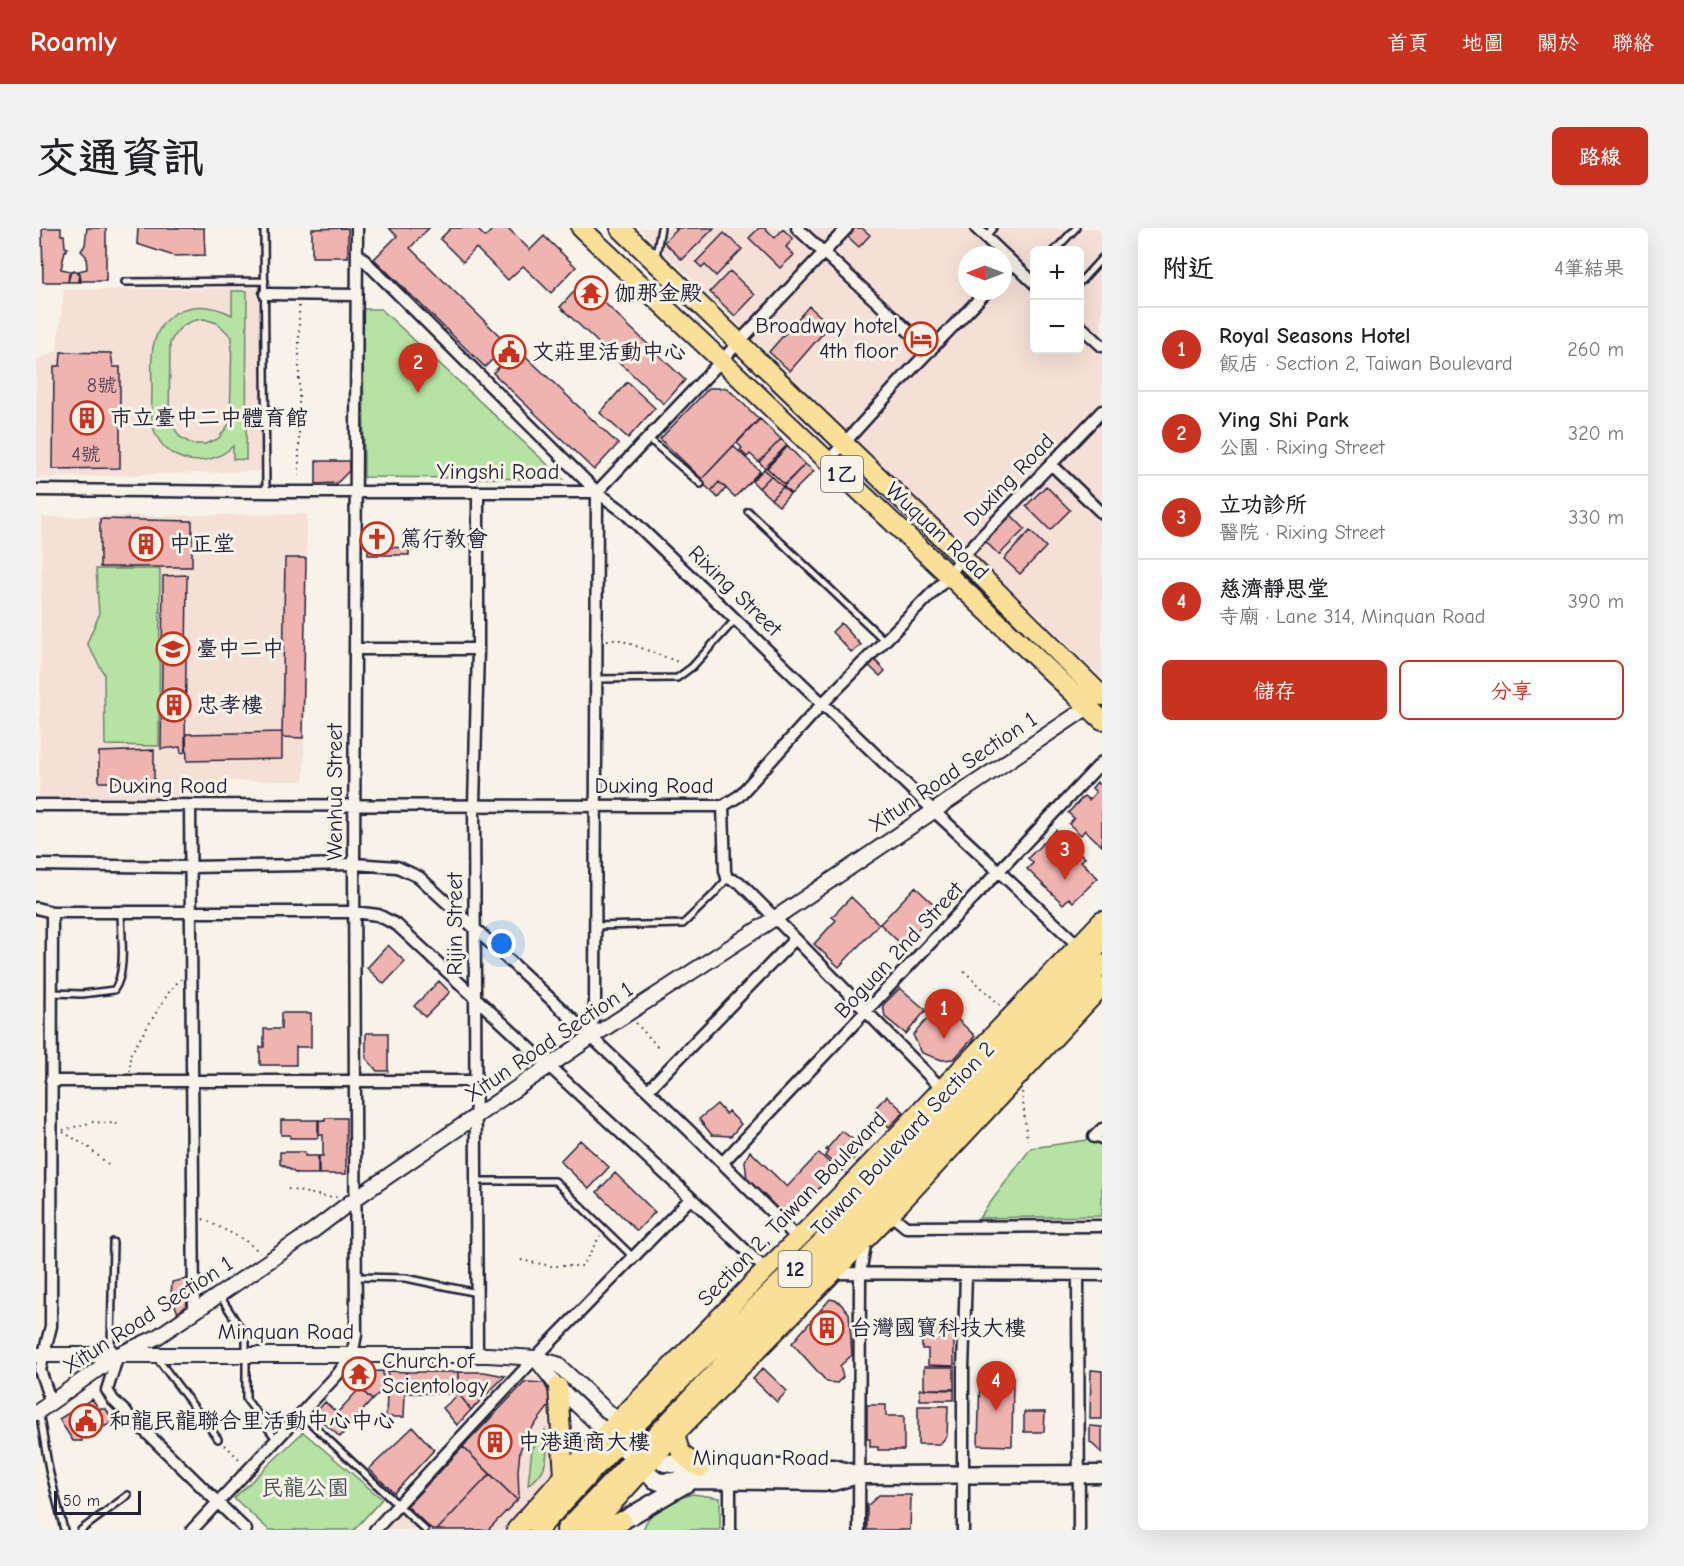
<!DOCTYPE html>
<html lang="zh-TW">
<meta charset="utf-8">
<style>
:root{--surface:#fff;--page:#f2f2f2;--text:#202124;--muted:#757577;--line:#e0e0e0;--accent:#c8321e}
body{margin:0;font-family:"Comic Neue","LXGW WenKai TC",sans-serif;background:var(--page);color:var(--text)}
.controls{position:absolute;right:18px;top:18px;display:grid;overflow:hidden;border-radius:9px;box-shadow:0 6px 24px #0002}
.controls button{width:54px;height:54px;display:grid;place-items:center;padding:0;border:0;border-bottom:2px solid var(--line);background:var(--surface);color:var(--text);font:30px sans-serif}
.compass{position:absolute;left:922px;top:18px;width:54px;height:54px;border-radius:50%;background:var(--surface);box-shadow:0 6px 24px #0002;rotate:270deg}
.scale{position:absolute;left:18px;bottom:15px;width:87px;box-sizing:border-box;padding-left:6px;border:3px solid #22223b;border-top:0;font-size:16px;line-height:21px;white-space:nowrap;color:#22223b;-webkit-text-stroke:4px #f7f3e8;paint-order:stroke}
.you{position:absolute;left:466px;top:716px;width:21px;height:21px;margin:-15px;border:4px solid #fff;border-radius:50%;background:#1a73e8;box-shadow:0 0 0 9px #1a73e833}
.badge{display:grid;place-items:center;width:39px;height:39px;border-radius:50%;background:var(--accent);color:#fff;font-size:20px;font-weight:700}
.pin{position:absolute;translate:-50% -50px;filter:drop-shadow(0 2px 3px #0008)}
.pin::after{content:'';position:absolute;top:32px;width:21px;height:18px;background:inherit;clip-path:polygon(0 0,100% 0,50% 100%)}
.list{margin:0;padding:0;list-style:none}
h2{display:flex;justify-content:space-between;align-items:center;height:78px;margin:0;padding:0 24px;font-size:26px}
h2 small{font-size:20px;font-weight:400;color:var(--muted)}
.list li{display:grid;grid-template-columns:39px 1fr auto;gap:18px;align-items:center;box-sizing:border-box;height:84px;padding:0 24px;border-top:2px solid var(--line)}
.list b{display:block;font-size:22px;white-space:nowrap}
.list p{margin:0;font-size:20px;white-space:nowrap;color:var(--muted)}
.list em{font-size:20px;font-style:normal;color:var(--muted)}
.actions{display:flex;gap:12px;padding:18px 24px}
.actions a{flex:1;padding:14px 0;border:2px solid var(--accent);border-radius:9px;text-align:center;font-size:21px;color:var(--accent)}
.actions .main{background:var(--accent);color:#fff}
.map{position:relative;flex:none;width:1066px;height:1302px;overflow:hidden;border-radius:9px}
header{display:flex;align-items:center;gap:36px;box-sizing:border-box;height:84px;padding:0 30px;background:var(--accent);color:#fff}
header strong{font-size:28px}
nav{display:flex;gap:33px;margin-inline-start:auto;font-size:21px}
.intro{display:flex;align-items:center;justify-content:space-between;box-sizing:border-box;height:144px;padding:0 36px}
h1{margin:0;font-size:42px}
.button{padding:15px 27px;border-radius:9px;background:var(--accent);color:#fff;font-size:21px;font-weight:700}
main{display:flex;gap:36px;padding:0 36px}
aside{flex:1;background:var(--surface);border-radius:9px;box-shadow:0 6px 24px #0002}
.map>svg:first-child{display:block}
.built{fill:#f5e0d7;fill-rule:evenodd}
.green{fill:#b5e3a2;stroke:#6c826e;stroke-width:1.5;fill-rule:evenodd}
.building{fill:#efb3b0;stroke:#22223b;stroke-width:1.5}
.lines{fill:none;stroke-linecap:round;stroke-linejoin:round}
.service-casing{stroke:#22223b;stroke-width:10}
.minor-casing{stroke:#22223b;stroke-width:15}
.tertiary-casing{stroke:#22223b;stroke-width:18}
.secondary-casing{stroke:#22223b;stroke-width:21}
.primary-casing{stroke:#22223b;stroke-width:22}
.path{stroke:#22223b;stroke-width:2;stroke-dasharray:1.5 4.5;stroke-linecap:butt}
.service{stroke:#f7f3e8;stroke-width:5}
.minor{stroke:#f7f3e8;stroke-width:10}
.tertiary{stroke:#f7f3e8;stroke-width:14}
.secondary{stroke:#f7f3e8;stroke-width:16}
.primary{stroke:#fadf96;stroke-width:18}
.labels{text-anchor:middle;dominant-baseline:central;stroke-width:6;stroke-linejoin:round;paint-order:stroke}
.number-label{font-size:20px;fill:#554658}
.shield{fill:#f7f3e8;stroke:#62616f;stroke-width:1.5}
.shield-label{font-size:21px;font-weight:bold;fill:#22223b}
.poi-label{font-size:22px;fill:#22223b;stroke:#f7f3e8;text-anchor:start}
.street-label{font-size:22px;fill:#22223b;stroke:#f7f3e8}
.park-label{font-size:22px;fill:#475255;stroke:#f7f3e8}
</style>
<header>
<strong>Roamly</strong>
<nav><a>首頁</a><a>地圖</a><a>關於</a><a>聯絡</a></nav>
</header>
<div class="intro"><h1>交通資訊</h1><a class="button">路線</a></div>
<main>
<div class="map">
<svg width="1066" height="1302" viewBox="0 0 1066 1302">
<rect width="100%" height="100%" fill="#f7f3e8"/>
<filter id="ink" filterUnits="userSpaceOnUse"><feTurbulence type="fractalNoise" baseFrequency=".0167" numOctaves="2"/><feDisplacementMap in="SourceGraphic" scale="12" xChannelSelector="R" yChannelSelector="G"/><feConvolveMatrix kernelMatrix="1 2 1 2 8 2 1 2 1" color-interpolation-filters="sRGB"/></filter>
<g filter="url(#ink)">
<path class="built" d="M603,0H1066V450ZM999,22H1044V122H999ZM931,27H967V63H931Z
M224,60L225,243L0,250V132L21,122L28,62Z
M271,286L268,553H146L145,573L3,568L6,289Z
M493,1147L508,1150L515,1163L521,1223L513,1257L470,1302H345Z"/>
<path class="green" d="M196,63H211L210,232L197,231V218C172,242 131,237 118,202C114,190 116,174 116,161C116,146 114,129 118,115C128,77 165,71 196,87ZM168,91L181,95L196,109L194,195L182,211L169,216H156L144,209L133,192L134,116C140,100 151,92 168,91Z
M327,81H345L527,251L328,249Z
M60,341H124L123,518L69,517L68,446L51,415L63,387Z
M1052,912L1066,917V988L943,990L995,920Z
M509,1202C512,1226 514,1243 492,1257L496,1221Z
M267,1204L346,1271L318,1302H233L198,1270Z
M657,1266L684,1270V1302H607C613,1280 637,1271 657,1266Z"/>
<path class="building" d="M6,0H25V7H28L29,19L32,20L29,23L25,41L35,43L32,54H7Z
M51,0H70V53H43L44,45H42V43L51,41L50,28L45,23L49,17Z
M102,0H168L169,27L138,28L101,16Z
M312,0V29H276V1Z
M353,0H393L374,20L472,116L449,139L338,31L361,8Z
M415,0H440L449,9L458,0H472L494,22L508,8L540,39L515,65L487,38L472,52L440,20L427,34L404,11Z
M639,0H678L646,32L628,14L641,2Z
M723,0H729L739,10L747,1L757,11L750,19L758,27L744,40L713,10Z
M818,0H826L834,7L823,19L811,8Z
M688,5L706,21L680,48L669,37L666,40L660,34Z
M38,42L44,45L45,54H32L33,46Z
M694,43L719,67L699,88L674,64Z
M547,54L649,152L628,176L524,79Z
M773,78L794,97L754,143L733,124Z
M481,120L582,216L558,242L457,145Z
M25,124L75,125L77,139H84V240L17,241L18,138H24Z
M591,154L619,180L592,210L564,185Z
M673,160H691L723,191L666,251L624,211Z
M724,191L745,211L723,234L714,226L711,229L704,222L706,220L701,215Z
M745,211L751,217L729,240L723,234Z
M751,217L731,240L749,257L747,259L728,241Z
M697,218L724,243L699,269L683,254L675,263L664,253Z
M752,218L769,236L749,257L731,240Z
M280,233H313V243L301,255L280,256Z
M769,236L778,243L755,266L747,258Z
M728,241L735,248L723,260L716,253Z
M735,248L747,259L735,271L723,260Z
M683,254L690,260L682,270L675,263Z
M1010,258L1034,282L1014,302L990,278Z
M747,259L754,266L743,278L735,271Z
M973,285L989,301L963,327L947,311Z
M64,291L156,293V339H64Z
M332,303H351V319L373,320V327H332Z
M994,303L1010,319L984,346L968,331Z
M249,330H270L267,510L246,509Z
M151,347L149,524L145,525L144,519L125,521L127,348Z
M805,395L825,417L816,425L796,404Z
M837,430L849,443L844,448L831,436Z
M246,504V531L151,533L150,506Z
M118,522V554H63V524Z
M1061,554L1066,558V618L1049,602L1045,607L1033,596L1038,590L1032,585L1048,568L1053,572L1060,564L1056,560Z
M1020,602L1049,630L1045,633L1062,650L1037,674L1033,670L1027,676L991,641L997,635L992,630Z
M879,659L902,680L867,718L844,696Z
M815,669L843,696L803,739L778,716L800,692L796,689Z
M352,717L369,734L348,756L331,740Z
M403,753L414,764L389,789L378,778Z
M864,760L890,782L870,806L849,789L847,777Z
M245,785H275V819H260V837H224V819H228V801H245Z
M919,789L939,808L918,831L906,832L886,825L877,807L892,790L905,802Z
M330,805H352V843H341L330,830Z
M851,868L868,884L853,899L837,882Z
M681,876L690,886L692,883L705,896L695,908L676,907L663,891Z
M289,890H310V946H283V928H287V907H283V892L289,893Z
M245,892H282V910H254V907H245Z
M806,903L827,919L807,943L789,928L792,923L790,922Z
M544,912L573,939L553,961L524,933Z
M714,923L751,959L783,925L801,942L771,973L763,980H757L749,989L711,952L709,933Z
M244,924H269V928H282V946H261L244,936Z
M579,945L619,984L601,1003L561,964Z
M151,1051V1076L142,1085L135,1068L136,1054Z
M794,1071L802,1073L813,1085L816,1127L804,1138L807,1149L801,1155L791,1154L756,1115Z
M895,1099H918V1138L892,1137V1121H886V1107H894Z
M888,1139H918V1161H888Z
M727,1140L751,1163L741,1174L717,1151Z
M1055,1142L1066,1143V1191H1054Z
M347,1143V1161L336,1172L312,1149L321,1144Z
M352,1143L370,1144L368,1189H350Z
M370,1144H423V1166L369,1165Z
M423,1144H448L469,1148L435,1182L423,1166Z
M944,1148L977,1149L976,1218L942,1217Z
M489,1154L508,1155L517,1173L489,1209L484,1223L482,1243L483,1268L481,1272L427,1219Z
M324,1160L336,1172L314,1197L301,1185Z
M884,1161L918,1162V1172H884Z
M423,1166L435,1182L421,1197L407,1180Z
M56,1171L63,1181H70L78,1194L55,1205L54,1200L46,1205V1213H37L23,1191Z
M289,1174L314,1197L304,1209L281,1189L282,1182Z
M831,1177H850V1188H868V1222H842V1219H834V1211H831Z
M882,1178H912L911,1208L904,1216H882Z
M988,1184H1009L1008,1204H988Z
M1054,1198L1066,1199V1225L1054,1214Z
M377,1199L398,1222L358,1265L333,1241Z
M427,1219L454,1246L401,1302H396L371,1278Z
M454,1246L481,1272L452,1302H401Z
M843,1267H875L874,1302H831V1278Z"/>
<g class="lines">
<g class="service-casing">
<path id="service" d="M228,0L230,264
M949,9L957,0
M1019,22L1040,0
M620,28L625,0
M89,54L229,53
M1044,54L1066,30
M612,210L665,256
M712,283L848,412
M560,451L641,450L656,439L699,392
M559,698L647,696L677,667L691,651
M16,765L46,766L78,762C91,745 85,705 85,684
M1058,909L1066,913
M441,953H519L597,1029
M77,1014L75,1118L81,1125
M321,1049L370,1050L441,1065
M184,1068L210,1109V1171L240,1211
M121,1130L182,1211
M3,1183L13,1242L28,1302
M265,1186L389,1302
M45,1302L92,1267"/>
</g>
<g class="minor-casing">
<path id="minor" d="M761,0L894,123
M940,0L999,56
M321,25L561,264L588,284L898,583L1045,720
M967,46L977,36
M229,66L320,67
M1044,98L1066,118
M792,233L869,148L951,63
M1015,236L1066,285
M0,262L230,264H561L811,0
M319,421H442
M0,577L687,578L703,568L787,475L913,348L926,329L1066,183
M154,578L158,1083
M687,578L689,643L691,650L703,654L739,690L908,863
M0,637L155,639L318,636L361,639L383,649C511,767 639,885 761,1010
M0,680L16,684H318L342,687L361,697L655,970L730,1042
M554,810L559,777L561,264
M15,853H439
M612,862L759,711
M1058,909L1066,901
M687,934L1066,534
M854,986L870,999L1066,998
M797,1045L1066,1047
M1042,1047L1043,1302
M82,1127L71,1162L77,1172L210,1302
M441,1127L438,577L442,421V264
M15,1175L4,1142L15,1098L16,684
M694,1253V1302
M156,1302L301,1147L316,1127L320,1107L318,636L321,0
M339,1302L499,1130L655,970
M823,1302L824,1046L830,1012
M927,1302V1142L930,1047"/>
</g>
<g class="tertiary-casing">
<path id="tertiary" d="M0,1127H452L499,1130L521,1136L583,1194
M499,1130L522,1159L571,1205
M0,1185L82,1127L121,1109L274,1005L320,970L554,810L739,690L1052,479"/>
</g>
<g class="secondary-casing">
<path id="secondary" d="M584,1194L629,1235L664,1240H797L823,1247L1066,1246
M574,1207L599,1230L619,1252L624,1254L656,1252L797,1254L822,1247
M586,1293L653,1254"/>
</g>
<g class="primary-casing">
<path id="primary" d="M545,0L1066,492
M584,0L926,329L1066,468
M522,1159L528,1248
M639,1199C641,1223 644,1227 664,1240
M480,1302L528,1248L730,1042L779,994L1066,693
M502,1302L593,1203L786,1014L916,872L1066,714
M530,1302L1066,736
M552,1302L639,1206L854,986L1066,758
M569,1302L586,1293"/>
</g>
<path class="path" d="M263,78V252
M571,412H584L645,435
M928,743L965,778
M600,795L622,819
M94,844V827L135,761L145,751
M986,864L991,912
M27,902L57,894L84,896
M27,904L52,919L73,937
M252,961L286,968L302,969
M167,991L207,1011L224,1024
M485,1032L515,1038H546L564,1008
M189,1217L206,1234"/>
<use href="#service" class="service"/>
<use href="#minor" class="minor"/>
<use href="#tertiary" class="tertiary"/>
<use href="#secondary" class="secondary"/>
<use href="#primary" class="primary"/>
</g>
</g>
<defs>
<g id="temple-ring" transform="scale(1.725)"><circle r="9.5" fill="#f7f3e8" stroke="#c8321e" stroke-width="1.5"/><path d="M0-6L5-2H3V0L6.5 2.5H4V6H1.5V3h-3V6H-4V2.5H-6.5L-3 0V-2H-5Z" fill="#c8321e"/></g>
<g id="hotel-ring" transform="scale(1.725)"><circle r="9.5" fill="#f7f3e8" stroke="#c8321e" stroke-width="1.5"/><path d="M-6-4.5h1.5V1H6V5H4.5V3h-9V5H-6ZM-4 0a1.8 1.8 0 1 1 3.6 0ZM.5 0V-2.5h3Q6-2.5 6 0Z" fill="#c8321e"/></g>
<g id="civic-ring" transform="scale(1.725)"><circle r="9.5" fill="#f7f3e8" stroke="#c8321e" stroke-width="1.5"/><path d="M-.6-6.5H3V-4.5H.6V-3L4-1V1h2V6H-6V1h2V-1L-.6-3ZM-1.2 2.5V6h2.4V2.5Z" fill="#c8321e"/></g>
<g id="building-ring" transform="scale(1.725)"><circle r="9.5" fill="#f7f3e8" stroke="#c8321e" stroke-width="1.5"/><path d="M-4-6H4V6H1V3H-1V6H-4ZM-2.5-4.3h1.7v1.8h-1.7ZM.8-4.3h1.7v1.8H.8ZM-2.5-1h1.7V.8h-1.7ZM.8-1h1.7V.8H.8Z" fill="#c8321e"/></g>
<g id="church-ring" transform="scale(1.725)"><circle r="9.5" fill="#f7f3e8" stroke="#c8321e" stroke-width="1.5"/><path d="M-1.2-6h2.4v3.5h3.3v2.4h-3.3V6h-2.4V-.1h-3.3v-2.4h3.3Z" fill="#c8321e"/></g>
<g id="school-ring" transform="scale(1.725)"><circle r="9.5" fill="#f7f3e8" stroke="#c8321e" stroke-width="1.5"/><path d="M0-5L7-2L0 1L-7-2ZM-4 1L0 2.5L4 1V4Q0 6-4 4Z" fill="#c8321e"/></g>
</defs>
<g fill-rule="evenodd">
<use href="#temple-ring" x="555" y="65"/>
<use href="#hotel-ring" x="885" y="111"/>
<use href="#civic-ring" x="473" y="124"/>
<use href="#building-ring" x="51" y="190"/>
<use href="#church-ring" x="341" y="311"/>
<use href="#building-ring" x="110" y="316"/>
<use href="#school-ring" x="137" y="421"/>
<use href="#building-ring" x="138" y="477"/>
<use href="#building-ring" x="791" y="1100"/>
<use href="#temple-ring" x="323" y="1146"/>
<use href="#civic-ring" x="50" y="1193"/>
<use href="#building-ring" x="459" y="1214"/>
</g>
<g class="labels">
<g class="number-label">
<text x="66" y="157">8號</text>
<text x="50" y="226">4號</text>
</g>
<g class="shield">
<rect x="785" y="228" width="42" height="36" rx="4.5"/>
<rect x="742.5" y="1023" width="33" height="36" rx="4.5"/>
</g>
<g class="shield-label">
<text x="806" y="246">1乙</text>
<text x="759" y="1041">12</text>
</g>
<g class="poi-label">
<text x="578" y="65">伽那金殿</text>
<text x="862" y="98" text-anchor="end">Broadway hotel<tspan x="862" dy="25">4th floor</tspan></text>
<text x="496" y="124">文莊里活動中心</text>
<text x="74" y="190">市立臺中二中體育館</text>
<text x="364" y="311">篤行教會</text>
<text x="133" y="316">中正堂</text>
<text x="160" y="421">臺中二中</text>
<text x="161" y="477">忠孝樓</text>
<text x="814" y="1100">台灣國寶科技大樓</text>
<text x="346" y="1133">Church of<tspan x="346" dy="25">Scientology</tspan></text>
<text x="73" y="1193">和龍民龍聯合里活動中心中心</text>
<text x="482" y="1214">中港通商大樓</text>
</g>
<g class="street-label">
<text x="462" y="244">Yingshi Road</text>
<text transform="translate(973 252) rotate(-46)">Duxing Road</text>
<text transform="translate(901 303) rotate(43)">Wuquan Road</text>
<text transform="translate(699 363) rotate(44)">Rixing Street</text>
<text transform="translate(917 544) rotate(-34)">Xitun Road Section 1</text>
<text x="132" y="558">Duxing Road</text>
<text x="618" y="558">Duxing Road</text>
<text transform="translate(299 564) rotate(-90)">Wenhua Street</text>
<text transform="translate(419 696) rotate(-90)">Rijin Street</text>
<text transform="translate(863 722) rotate(-47)">Boguan 2nd Street</text>
<text transform="translate(513 814) rotate(-34)">Xitun Road Section 1</text>
<text transform="translate(867 911) rotate(-47)">Taiwan Boulevard Section 2</text>
<text transform="translate(756 981) rotate(-46)">Section 2, Taiwan Boulevard</text>
<text transform="translate(112 1087) rotate(-33)">Xitun Road Section 1</text>
<text x="250" y="1104">Minquan Road</text>
<text x="725" y="1230">Minquan Road</text>
</g>
<g class="park-label">
<text x="269" y="1260">民龍公園</text>
</g>
</g>
</svg>
<div class="controls">
<button>+</button>
<button>−</button>
</div>
<svg class="compass" viewBox="-18 -18 36 36"><path d="M0-13l5 13h-10z" fill="#e53935"/><path d="M0 13l5-13h-10z" fill="#757577"/></svg>
<div class="scale">50 m</div>
<div class="you"></div>
<div class="pin badge" style="left:908px;top:811px">1</div>
<div class="pin badge" style="left:382px;top:165px">2</div>
<div class="pin badge" style="left:1029px;top:652px">3</div>
<div class="pin badge" style="left:960px;top:1183px">4</div>
</div>
<aside>
<h2>附近<small>4筆結果</small></h2>
<ul class="list">
<li><span class="badge">1</span><div><b>Royal Seasons Hotel</b><p>飯店 · Section 2, Taiwan Boulevard</p></div><em>260 m</em></li>
<li><span class="badge">2</span><div><b>Ying Shi Park</b><p>公園 · Rixing Street</p></div><em>320 m</em></li>
<li><span class="badge">3</span><div><b>立功診所</b><p>醫院 · Rixing Street</p></div><em>330 m</em></li>
<li><span class="badge">4</span><div><b>慈濟靜思堂</b><p>寺廟 · Lane 314, Minquan Road</p></div><em>390 m</em></li>
</ul>
<div class="actions"><a class="main">儲存</a><a>分享</a></div>
</aside>
</main>
